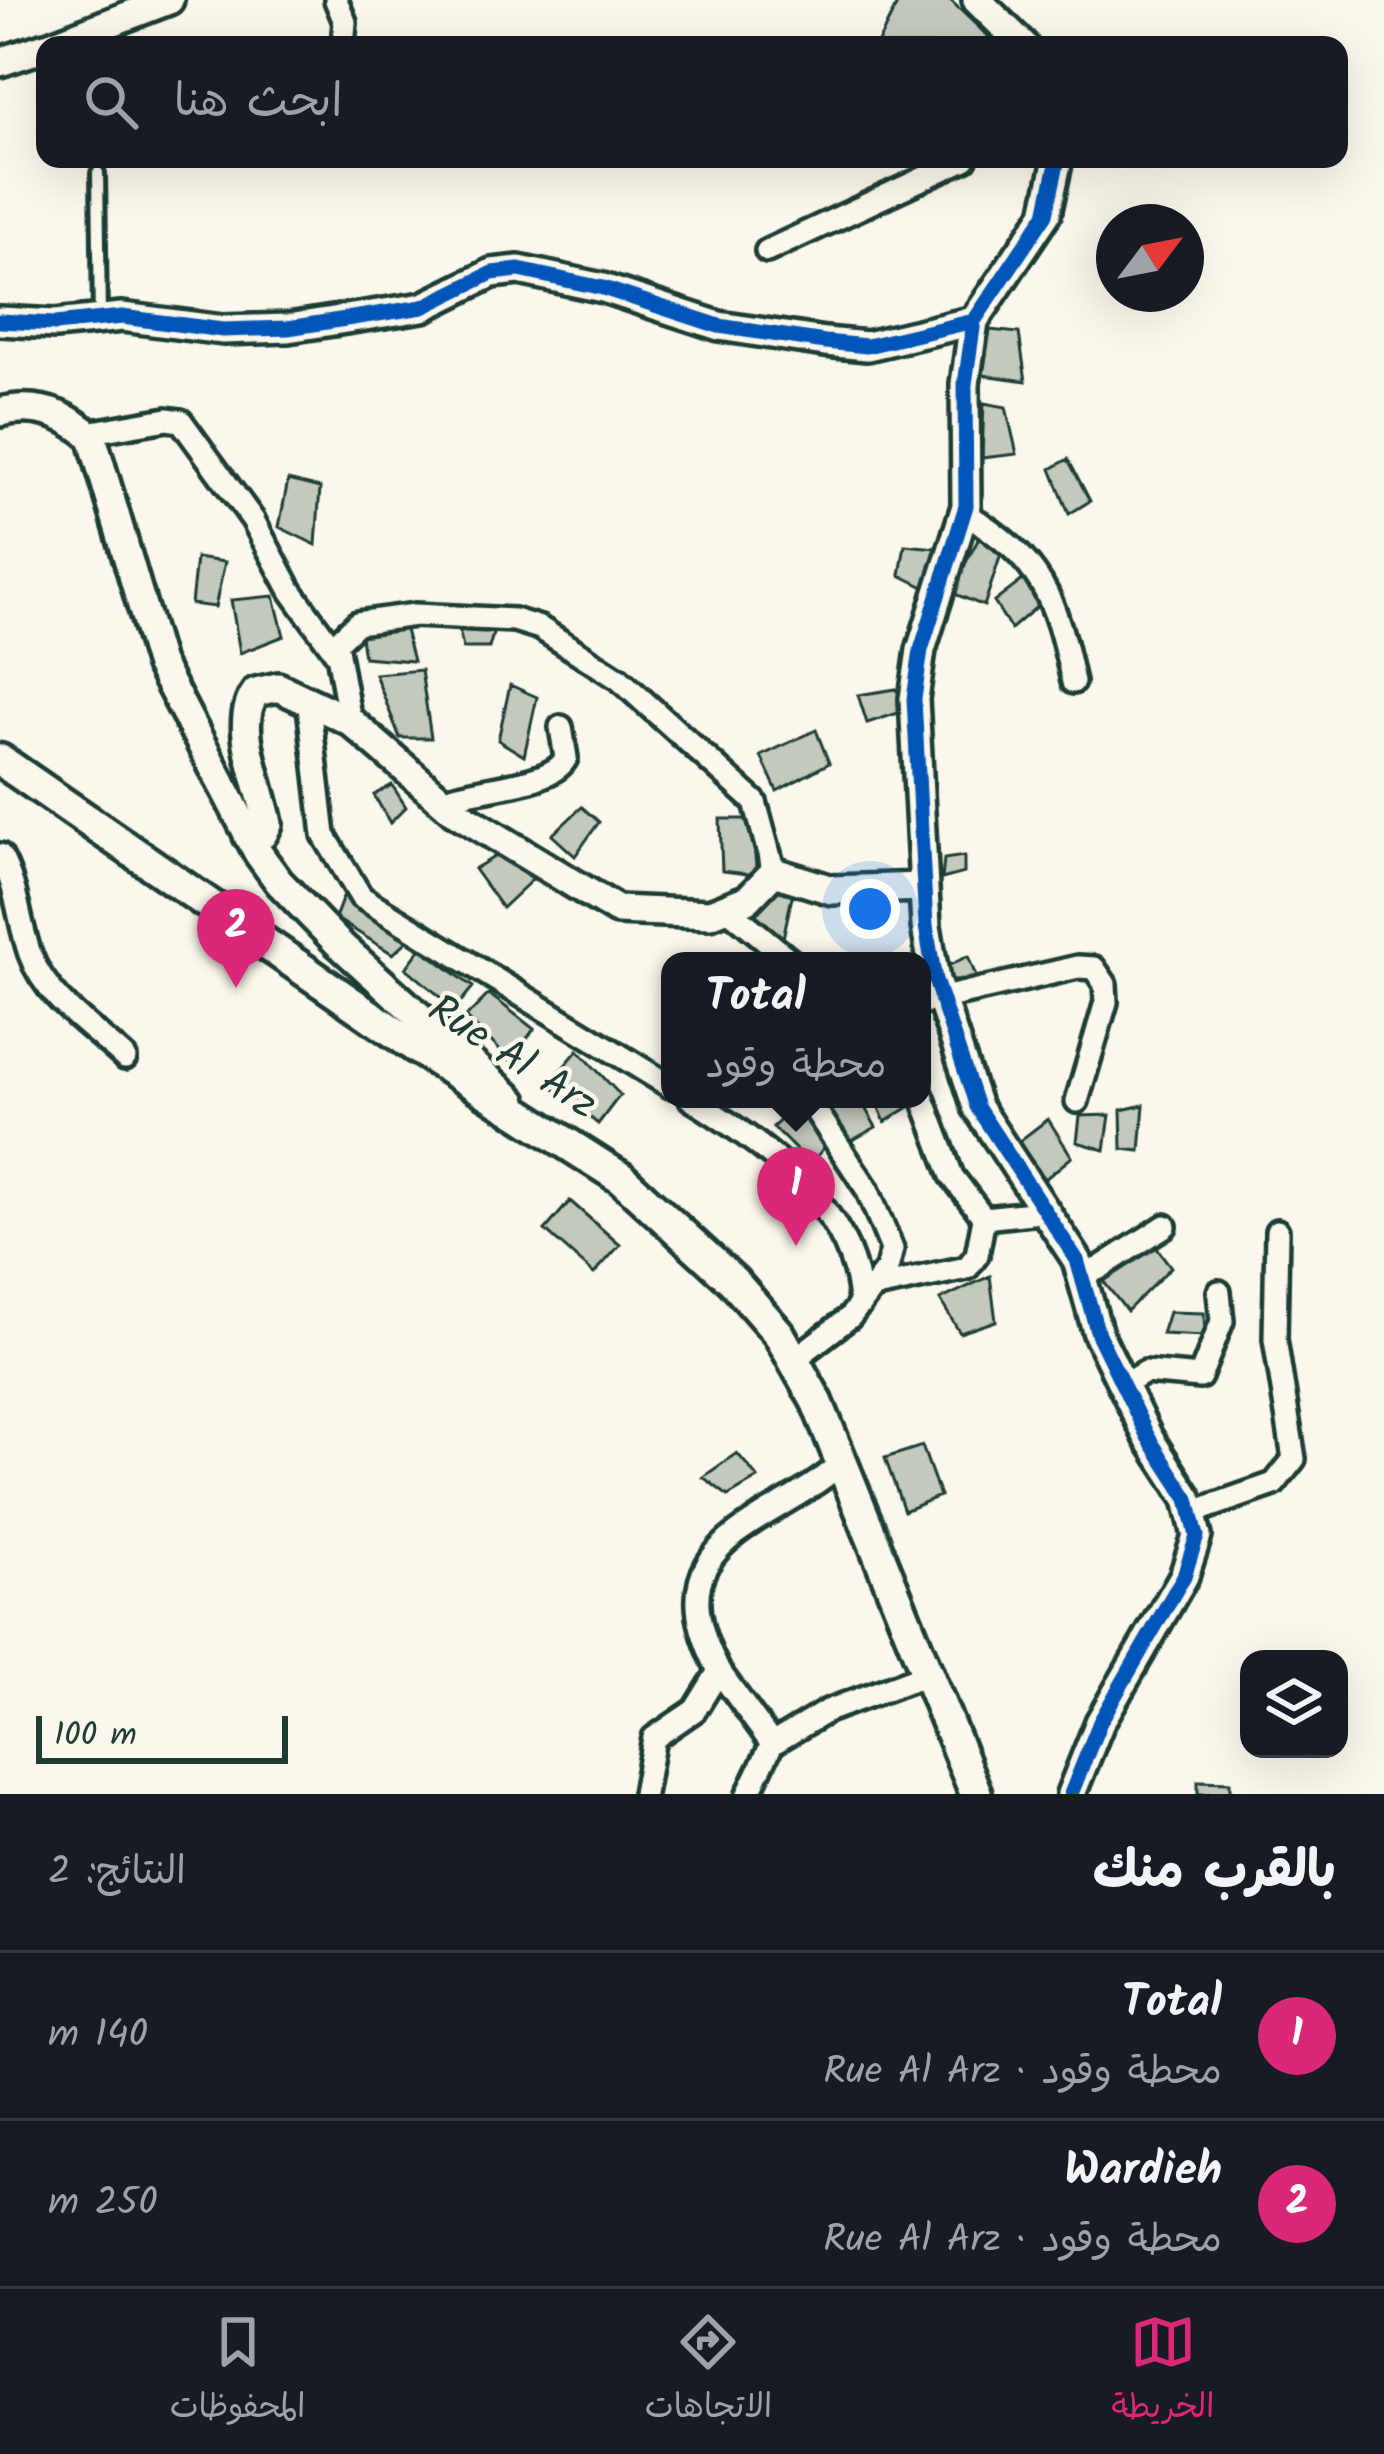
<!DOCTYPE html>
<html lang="ar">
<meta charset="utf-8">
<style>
:root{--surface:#171b24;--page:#242831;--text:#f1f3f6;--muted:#9ea1a6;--line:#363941;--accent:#db2777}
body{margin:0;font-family:Kalam,"Playpen Sans Arabic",sans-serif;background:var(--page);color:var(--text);direction:rtl}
.controls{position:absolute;right:36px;bottom:36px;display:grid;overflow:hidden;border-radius:24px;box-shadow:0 12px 48px #0002}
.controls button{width:108px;height:108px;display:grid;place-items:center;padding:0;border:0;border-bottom:3px solid var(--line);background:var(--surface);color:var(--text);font:60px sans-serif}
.compass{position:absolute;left:1096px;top:204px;width:108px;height:108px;border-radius:50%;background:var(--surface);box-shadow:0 12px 48px #0002;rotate:58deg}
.scale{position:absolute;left:36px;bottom:30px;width:252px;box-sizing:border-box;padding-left:12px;border:6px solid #1f3d34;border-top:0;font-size:33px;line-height:42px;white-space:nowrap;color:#1f3d34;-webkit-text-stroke:9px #fbf7ec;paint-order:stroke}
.you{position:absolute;left:870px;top:909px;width:42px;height:42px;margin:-30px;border:9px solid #fff;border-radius:50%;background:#1a73e8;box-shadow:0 0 0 18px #1a73e833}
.badge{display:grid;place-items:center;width:78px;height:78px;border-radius:50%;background:var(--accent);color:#fff;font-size:39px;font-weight:700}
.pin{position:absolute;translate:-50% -99px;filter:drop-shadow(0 3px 6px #0008)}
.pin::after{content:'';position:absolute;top:63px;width:42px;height:36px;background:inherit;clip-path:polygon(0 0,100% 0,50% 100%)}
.popup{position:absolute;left:661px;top:952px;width:270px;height:156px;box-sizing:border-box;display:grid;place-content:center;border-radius:24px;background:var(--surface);filter:drop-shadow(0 3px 9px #0005);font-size:39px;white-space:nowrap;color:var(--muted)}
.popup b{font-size:45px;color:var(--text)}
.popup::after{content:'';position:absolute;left:50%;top:100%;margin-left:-24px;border:24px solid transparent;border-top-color:var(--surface)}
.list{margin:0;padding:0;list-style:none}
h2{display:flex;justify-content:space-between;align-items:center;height:156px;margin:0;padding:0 48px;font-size:51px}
h2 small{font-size:39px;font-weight:400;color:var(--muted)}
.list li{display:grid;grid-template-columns:78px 1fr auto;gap:36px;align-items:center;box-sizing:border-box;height:168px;padding:0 48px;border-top:3px solid var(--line)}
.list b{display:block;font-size:45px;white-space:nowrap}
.list p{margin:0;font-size:39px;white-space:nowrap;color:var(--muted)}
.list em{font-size:39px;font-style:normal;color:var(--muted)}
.icon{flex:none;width:66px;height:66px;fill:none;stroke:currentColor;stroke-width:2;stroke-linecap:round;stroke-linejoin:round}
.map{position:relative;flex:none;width:1384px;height:1794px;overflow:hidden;direction:ltr}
.search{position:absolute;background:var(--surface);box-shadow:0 12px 48px #0002;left:36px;right:36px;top:36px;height:132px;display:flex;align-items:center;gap:30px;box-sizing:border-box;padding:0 42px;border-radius:24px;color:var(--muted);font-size:45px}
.sheet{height:492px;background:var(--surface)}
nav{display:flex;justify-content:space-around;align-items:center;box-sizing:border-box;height:168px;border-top:3px solid var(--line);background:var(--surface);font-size:33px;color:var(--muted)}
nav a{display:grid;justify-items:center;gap:6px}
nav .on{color:var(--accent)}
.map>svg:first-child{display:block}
.building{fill:#c4c9be;stroke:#1f3d34;stroke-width:3}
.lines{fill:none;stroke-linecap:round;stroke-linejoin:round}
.lane-casing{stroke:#1f3d34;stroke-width:20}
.street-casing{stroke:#1f3d34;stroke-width:30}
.secondary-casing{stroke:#1f3d34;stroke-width:36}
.primary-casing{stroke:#1f3d34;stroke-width:39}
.lane{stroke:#fbf7ec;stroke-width:10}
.street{stroke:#fbf7ec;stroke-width:21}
.secondary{stroke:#fbf7ec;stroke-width:27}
.primary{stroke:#fbf7ec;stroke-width:30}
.cycleway-casing{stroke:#fbf7ec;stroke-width:22}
.cycleway{stroke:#0057b8;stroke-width:15}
.labels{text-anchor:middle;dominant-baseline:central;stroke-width:9;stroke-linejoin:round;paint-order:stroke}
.street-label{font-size:42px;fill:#1f3d34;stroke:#fbf7ec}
</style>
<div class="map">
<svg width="1384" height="1794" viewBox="0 0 1384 1794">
<rect width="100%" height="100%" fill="#fbf7ec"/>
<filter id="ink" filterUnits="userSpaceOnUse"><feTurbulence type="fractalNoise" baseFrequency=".00833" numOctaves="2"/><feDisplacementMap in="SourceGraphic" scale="24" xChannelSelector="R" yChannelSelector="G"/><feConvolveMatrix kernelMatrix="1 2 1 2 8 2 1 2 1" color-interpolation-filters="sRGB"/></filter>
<g filter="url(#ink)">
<path class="building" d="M899,0H950L997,45H877Z
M990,330L1019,333L1026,381L983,375Z
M984,403L1006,407L1017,454L982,458Z
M1068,459L1090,501L1069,514L1051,469Z
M288,480L320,488L316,545L279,527Z
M979,538L1003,548L984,606L950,592Z
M905,545L937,548L928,589L900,575Z
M196,558L225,562L215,607L191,604Z
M1029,575L1047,598L1011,629L994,602Z
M274,596L284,636L240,653L231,600Z
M458,625L495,627L489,648H463Z
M404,626L413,661L364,657L360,630Z
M421,670L431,738H400L375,674Z
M510,685L537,697L524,756L498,740Z
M896,689L908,710L867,723L858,695Z
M816,730L829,763L777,791L761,756Z
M392,785L406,807L390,823L374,795Z
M582,807L599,822L575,856L552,835Z
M720,819H751L757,875L722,871Z
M501,853L536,876L502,908L474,869Z
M964,856V873L942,879L944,859Z
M774,883L793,892L783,938L753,918Z
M345,892L407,941L393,954L335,918Z
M421,948L473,987L455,1009L406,968Z
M968,956L977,979L952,980L946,967Z
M489,994L534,1029L511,1061L466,1017Z
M578,1050L620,1095L598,1124L549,1084Z
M829,1099H860L876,1127L851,1141L825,1102Z
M875,1099H912L914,1104L885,1122Z
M800,1101L827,1143L811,1165L773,1127Z
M1144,1105L1140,1151L1122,1149L1121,1110Z
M1110,1115L1105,1150L1077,1142L1080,1116Z
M1048,1119L1072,1157L1045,1179L1018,1142Z
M570,1201L620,1245L594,1274L545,1230Z
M1154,1244L1171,1267L1127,1311L1103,1281Z
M990,1276L996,1321L960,1333L940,1300Z
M1169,1312L1204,1313L1205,1336L1162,1334Z
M922,1446L940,1496L904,1511L885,1458Z
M737,1453L758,1478L728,1496L703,1477Z
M1198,1781L1230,1782V1794H1198Z"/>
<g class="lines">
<g class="lane-casing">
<path id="lane" d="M98,173L100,319"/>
</g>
<g class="street-casing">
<path id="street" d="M336,0L345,22L343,45
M767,251L965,159
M87,433L167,419L181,421L253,520L291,591L336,653
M965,513C1042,561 1055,596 1073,682
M308,698L324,835L361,897L670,1086
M350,721L336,643L357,623L415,615L514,620L540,628L619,679L755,802L774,872
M440,801C473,786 552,787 566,758L561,727
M0,855C18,888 18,920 30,954C46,999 92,1027 125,1058
M728,909L791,961
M922,1003L1078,967L1094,968L1105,984L1106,1002L1077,1101
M691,1099C764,1144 857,1209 860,1305
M984,1218L1041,1212
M1082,1273L1098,1269L1165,1226
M871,1288L967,1268L977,1255L984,1218L952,1176L922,1096
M795,1359L850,1317L887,1269L892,1249L867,1189L808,1099
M1124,1385L1145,1372L1200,1377L1222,1321L1219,1292
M1194,1512L1274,1484L1294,1459L1275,1339L1277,1231
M719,1671L772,1744L827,1711L927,1674
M644,1794L654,1738L695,1710L719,1671C649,1537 769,1528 843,1462
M748,1794L772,1744"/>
</g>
<g class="secondary-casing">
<path id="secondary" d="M977,0L1023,45
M52,45L169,0
M0,62L45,47
M0,321L55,324L122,317L223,330L288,328L423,307L492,273L519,270L603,288L719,326L825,342L867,346L974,321L1046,214L1058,159
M974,321L965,384L966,506L921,650L914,699L926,926L935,980L977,1107L1077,1260L1098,1334L1148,1437L1188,1499L1197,1536L1184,1576L1100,1722L1071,1794
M0,412C35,403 65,413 92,437L159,663L258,853L279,882L338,943L513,1101
M248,836L263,834L268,824C262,787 231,725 256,692L278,687L350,721L454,811L617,910L710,914L748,899L774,872L832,890L924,887"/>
</g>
<g class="primary-casing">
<path id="primary" d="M0,760L414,1046L621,1178L733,1281L779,1334L817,1402L976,1794"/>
</g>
<use href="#lane" class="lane"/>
<use href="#street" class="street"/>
<use href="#secondary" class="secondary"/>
<use href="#primary" class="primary"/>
<g class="cycleway-casing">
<path id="cycleway" d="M0,321L55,324L122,317L223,330L288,328L423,307L492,273L519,270L603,288L719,326L825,342L867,346L974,321L1046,214L1058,159
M974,321L965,384L966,506L921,650L914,699L926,926L935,980L977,1107L1077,1260L1098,1334L1148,1437L1188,1499L1197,1536L1184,1576L1100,1722L1071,1794"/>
</g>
<use href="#cycleway" class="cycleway"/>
</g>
</g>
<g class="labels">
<g class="street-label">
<text transform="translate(512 1058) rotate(33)">Rue Al Arz</text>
</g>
</g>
</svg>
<div class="controls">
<button><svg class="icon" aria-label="layers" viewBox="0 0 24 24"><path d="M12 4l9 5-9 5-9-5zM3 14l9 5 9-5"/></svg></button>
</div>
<svg class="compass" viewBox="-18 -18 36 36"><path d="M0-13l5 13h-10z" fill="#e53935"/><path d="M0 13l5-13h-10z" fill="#9ea1a6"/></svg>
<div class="scale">100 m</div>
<div class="you"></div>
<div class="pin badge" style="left:796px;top:1246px">1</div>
<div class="popup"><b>Total</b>محطة وقود</div>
<div class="pin badge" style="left:236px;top:988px">2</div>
<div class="search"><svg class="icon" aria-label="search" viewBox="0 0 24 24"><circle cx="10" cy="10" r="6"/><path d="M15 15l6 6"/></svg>ابحث هنا</div>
</div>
<section class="sheet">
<h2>بالقرب منك<small>النتائج: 2</small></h2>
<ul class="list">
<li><span class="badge">1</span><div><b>Total</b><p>محطة وقود · Rue Al Arz</p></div><em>140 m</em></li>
<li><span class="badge">2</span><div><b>Wardieh</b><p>محطة وقود · Rue Al Arz</p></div><em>250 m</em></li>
</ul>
</section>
<nav>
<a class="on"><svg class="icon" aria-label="map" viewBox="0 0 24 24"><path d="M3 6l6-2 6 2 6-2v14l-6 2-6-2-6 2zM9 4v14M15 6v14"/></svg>الخريطة</a>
<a><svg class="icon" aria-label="directions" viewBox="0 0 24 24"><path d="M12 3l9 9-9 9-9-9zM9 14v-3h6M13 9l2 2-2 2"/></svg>الاتجاهات</a>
<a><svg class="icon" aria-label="saved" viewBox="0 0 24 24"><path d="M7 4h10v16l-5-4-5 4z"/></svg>المحفوظات</a>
</nav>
